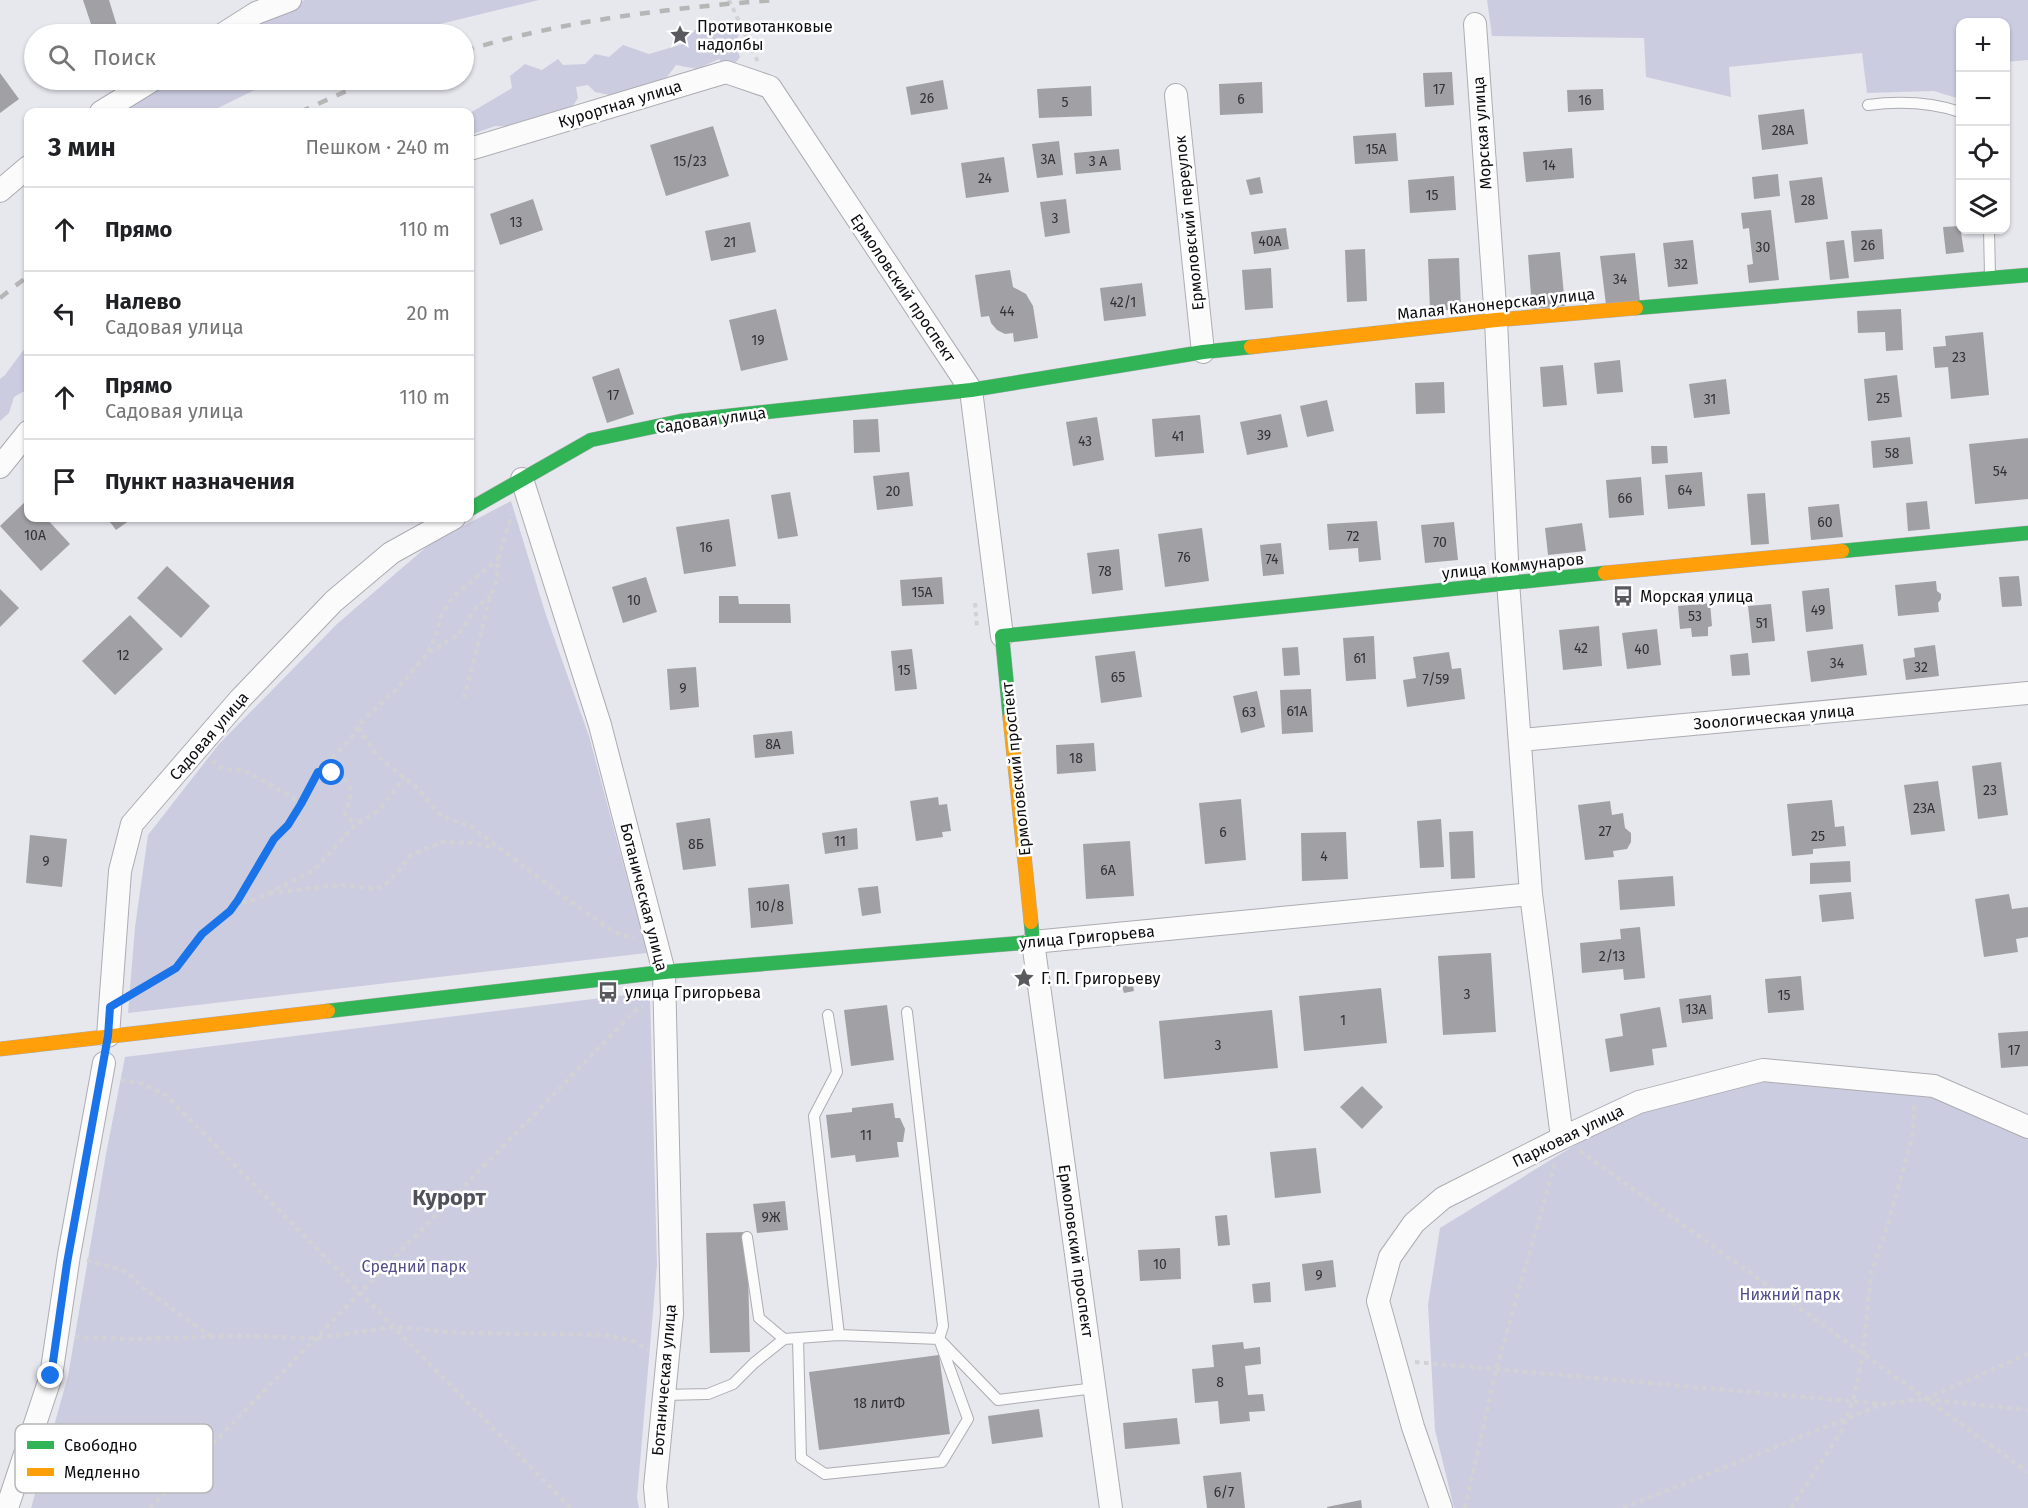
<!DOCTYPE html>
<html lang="ru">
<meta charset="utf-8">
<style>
:root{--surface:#fff;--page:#f2f2f2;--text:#202124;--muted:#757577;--line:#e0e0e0}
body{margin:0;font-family:"Fira Sans",sans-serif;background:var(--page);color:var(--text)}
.controls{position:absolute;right:18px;top:18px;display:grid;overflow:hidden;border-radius:12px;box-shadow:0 2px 4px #0004}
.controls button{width:54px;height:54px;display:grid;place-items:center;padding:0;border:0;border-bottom:2px solid var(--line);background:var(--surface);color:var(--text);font:30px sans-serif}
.stop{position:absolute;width:18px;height:18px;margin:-14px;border:4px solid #1a73e8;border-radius:50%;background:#fff}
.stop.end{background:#1a73e8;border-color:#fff;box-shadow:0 2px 6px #0008}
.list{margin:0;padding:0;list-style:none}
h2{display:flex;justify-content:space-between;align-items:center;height:78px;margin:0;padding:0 24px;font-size:26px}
h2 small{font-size:20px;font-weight:400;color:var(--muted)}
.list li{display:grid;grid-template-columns:39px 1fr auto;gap:18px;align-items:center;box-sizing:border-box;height:84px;padding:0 24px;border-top:2px solid var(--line)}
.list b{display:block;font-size:22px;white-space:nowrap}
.list p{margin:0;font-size:20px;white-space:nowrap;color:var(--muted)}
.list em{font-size:20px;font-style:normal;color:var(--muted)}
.icon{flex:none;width:33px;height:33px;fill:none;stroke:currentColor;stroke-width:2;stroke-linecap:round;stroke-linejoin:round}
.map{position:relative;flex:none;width:2028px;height:1508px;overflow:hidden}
.search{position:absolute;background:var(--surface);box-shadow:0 2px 4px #0004;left:24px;top:24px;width:450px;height:66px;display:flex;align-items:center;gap:15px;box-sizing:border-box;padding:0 21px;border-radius:33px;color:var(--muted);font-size:22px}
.panel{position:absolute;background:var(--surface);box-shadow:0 2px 4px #0004;left:24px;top:108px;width:450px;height:414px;border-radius:12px}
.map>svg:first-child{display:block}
.green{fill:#cccce1}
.building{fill:#a0a0a5}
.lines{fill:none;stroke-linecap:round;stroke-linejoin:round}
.lane-casing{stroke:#acacb2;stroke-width:12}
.street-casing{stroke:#acacb2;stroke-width:24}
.fast-casing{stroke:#acacb2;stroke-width:15}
.slow-casing{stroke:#acacb2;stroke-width:15}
.path{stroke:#d2d2d4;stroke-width:4;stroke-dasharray:4.5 4.5;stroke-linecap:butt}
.lane{stroke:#fbfbfc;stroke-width:10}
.street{stroke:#fbfbfc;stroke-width:22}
.fast{stroke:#30b455;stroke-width:14}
.slow{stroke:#ff9f0a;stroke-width:14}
.rail{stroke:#b6b6b7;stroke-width:4.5;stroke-dasharray:10 10;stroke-linecap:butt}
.route{stroke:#1a73e8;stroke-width:8}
.labels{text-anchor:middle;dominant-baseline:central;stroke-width:5;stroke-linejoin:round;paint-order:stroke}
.number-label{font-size:14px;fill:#323236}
.poi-label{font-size:16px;fill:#0d0d11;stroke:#fff;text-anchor:start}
.street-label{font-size:16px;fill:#0d0d11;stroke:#fff}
.park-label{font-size:16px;fill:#514e8d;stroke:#fff}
.district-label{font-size:22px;font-weight:bold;fill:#50515b;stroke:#fff}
.key{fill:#fff;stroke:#b6b6b8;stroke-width:1.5}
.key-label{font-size:16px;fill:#0d0d11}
</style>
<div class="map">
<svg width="2028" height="1508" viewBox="0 0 2028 1508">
<rect width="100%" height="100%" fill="#e7e7ee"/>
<path class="green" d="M305,0H539L399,34H235L261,18Z
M1487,0H2028V60L2006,62V22H1960V99L1934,91L1867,93L1862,53L1729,67L1731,97L1646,77L1644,38L1492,36Z
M719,24H731L739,34L735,45L740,57L734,65L726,67L719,59L697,69L676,65L667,77L619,97L595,92L588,85L576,87L578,98L566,116L522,127L495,126L470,135V113L512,88L510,76L525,64L542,70L558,59L563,65L585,64L595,54L609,57L623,45L649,54L683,44L687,32Z
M167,80H275L210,112H117Z
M28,344V389L14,397L9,413L0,421V379L5,375Z
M511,501L546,615L589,736L647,953L128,1013L135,927L148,835L219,744L337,624L431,543Z
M650,992L657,1265L637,1498L639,1508H31L68,1376L106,1154L125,1057Z
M1772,1077L1926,1091L2028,1133V1508H1454L1435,1430L1428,1305L1440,1228L1575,1145L1642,1111Z"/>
<path class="building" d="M83,0H109L117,26L94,33Z
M1452,72L1454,105L1425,107L1423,73Z
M0,73L19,99L0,113Z
M943,80L948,109L911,115L906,87Z
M1262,82L1263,113L1220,115L1219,84Z
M1091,86L1092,116L1039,118L1037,89Z
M1603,89L1604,110L1568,112L1567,90Z
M1804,109L1808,144L1762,150L1758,115Z
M713,126L729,176L666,196L650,145Z
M1396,133L1398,161L1355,164L1353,136Z
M1059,141L1063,175L1037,178L1032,144Z
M1572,148L1574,178L1526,182L1523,152Z
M1119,149L1121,170L1076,174L1074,153Z
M1004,157L1009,192L966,198L961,163Z
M1778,174L1780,196L1754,199L1752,177Z
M1454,176L1456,210L1410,213L1408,180Z
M1260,177L1263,193L1250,195L1246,180Z
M1822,177L1828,219L1795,223L1789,181Z
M533,199L543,230L500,245L490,214Z
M1066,199L1070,233L1045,237L1040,202Z
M1771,210L1779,280L1749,283L1747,265L1753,264L1749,228L1743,229L1741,213Z
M750,222L756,252L711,261L705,231Z
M1960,226L1964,252L1946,254L1943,227Z
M1286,228L1289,249L1254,254L1251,232Z
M1882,229L1884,259L1854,262L1851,231Z
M1693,240L1698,284L1668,287L1663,243Z
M1844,240L1849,278L1830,280L1826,242Z
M1365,249L1367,301L1347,302L1345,250Z
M1560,252L1565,306L1532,309L1528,255Z
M1635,253L1640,302L1606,305L1600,256Z
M1459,258L1461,309L1430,311L1428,259Z
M1271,268L1273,308L1245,310L1242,270Z
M1010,270L1013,287L1026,294L1033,306L1038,338L1014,342L1013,333L1005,334L997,330L991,323L989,316L981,317L975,275Z
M1142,283L1146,316L1104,321L1100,288Z
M776,309L788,360L741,371L729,320Z
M1901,309L1903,350L1886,351L1885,332L1858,333L1857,311Z
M1983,332L1989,395L1951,399L1948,367L1935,368L1933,347L1946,346L1945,336Z
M1620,360L1623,392L1597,394L1594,363Z
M1563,365L1567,405L1543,407L1540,367Z
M619,368L634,414L607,423L592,377Z
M1897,375L1902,417L1868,421L1864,379Z
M1726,379L1730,414L1694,418L1689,384Z
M1444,382L1445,413L1416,414L1415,383Z
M1327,400L1334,431L1307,437L1300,406Z
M1281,414L1288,447L1247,455L1240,422Z
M1200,415L1204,453L1155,457L1152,419Z
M1097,417L1104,460L1073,466L1066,422Z
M878,419L880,452L854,453L853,420Z
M1910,437L1913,464L1873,468L1871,441Z
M2028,438V499L1975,504L1969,444Z
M1651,446H1667L1668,463L1652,464Z
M909,472L913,506L877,510L873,476Z
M1702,472L1705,506L1668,509L1665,475Z
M1641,477L1644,515L1609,518L1606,480Z
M790,492L798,536L778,539L771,495Z
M1765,493L1769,544L1751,545L1747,494Z
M28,499V518H46L70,544L41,571L0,526Z
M1927,501L1930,529L1908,531L1906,503Z
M1839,504L1843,537L1811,540L1808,507Z
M107,518H133L116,530Z
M729,519L736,566L684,574L676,527Z
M1377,521L1381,560L1359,562L1358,548L1329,550L1327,524Z
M1454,522L1458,560L1425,563L1421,525Z
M1582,523L1586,551L1548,555L1545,528Z
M1202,528L1209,581L1165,587L1158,534Z
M1281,543L1284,574L1263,576L1260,545Z
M1119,549L1123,590L1092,594L1087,553Z
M167,566L210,606L181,638L137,598Z
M2019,576L2022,606L2002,607L1999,577Z
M646,577L657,612L623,623L612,587Z
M942,577L944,604L902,606L900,580Z
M1936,581L1937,591L1941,594V599L1938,603L1939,612L1898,616L1895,585Z
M1829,588L1833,629L1806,632L1802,591Z
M0,589L19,608L0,627Z
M719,596H738L739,604H790L791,623H719Z
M1710,603L1712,626L1708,627V636L1692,637L1691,628L1680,629L1678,606Z
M1771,604L1775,641L1752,643L1748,606Z
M130,615L163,649L115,695L82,661Z
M1599,626L1602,666L1563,670L1559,630Z
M1657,629L1661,665L1627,669L1622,633Z
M1374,636L1376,679L1346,681L1343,638Z
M1863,644L1867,675L1811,682L1807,651Z
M1935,645L1939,676L1906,680L1903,659L1915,657L1914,648Z
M1298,647L1300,675L1284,676L1282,648Z
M912,649L917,689L895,691L891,651Z
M1135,651L1142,697L1101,703L1095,656Z
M1449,652L1452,669L1461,668L1465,699L1407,707L1403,680L1416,678L1413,657Z
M1748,653L1750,675L1732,676L1730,655Z
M696,667L699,707L670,710L667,669Z
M1311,689L1313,732L1282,734L1280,690Z
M1257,691L1265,727L1241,733L1233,696Z
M792,731L794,754L755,758L753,735Z
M1094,743L1096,771L1057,774L1056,745Z
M2001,762L2008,815L1978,819L1972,766Z
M1938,781L1945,831L1911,835L1904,785Z
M938,797L939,805L947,804L951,831L942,832L943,837L916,841L910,801Z
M1241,799L1246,860L1205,864L1199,803Z
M1832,800L1835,827L1844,826L1846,846L1813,849V854L1792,856L1787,804Z
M1610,801L1612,815L1623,813L1625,828L1631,833V842L1627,849L1613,851L1614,857L1585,860L1578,805Z
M710,818L716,866L683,870L676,823Z
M1441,819L1444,867L1420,868L1417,821Z
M857,828L858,849L825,854L822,833Z
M1473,831L1475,878L1451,879L1449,832Z
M1346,832L1348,879L1302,881L1301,833Z
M30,835L67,839L62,887L26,883Z
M1130,841L1134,896L1086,899L1083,844Z
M1850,861L1851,882L1810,884V863Z
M1673,876L1675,906L1620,910L1618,880Z
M789,884L793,924L751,928L748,888Z
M878,886L881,913L862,916L858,888Z
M1851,892L1854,919L1822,922L1819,895Z
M2009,894L2012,909L2028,907V937L2016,939L2018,952L1984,957L1975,899Z
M1640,927L1645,978L1624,980L1623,969L1582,973L1580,943L1621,939L1620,929Z
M1491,953L1496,1032L1443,1035L1438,956Z
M1801,976L1804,1010L1768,1013L1765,979Z
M1132,980L1134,991L1124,993L1121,983Z
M1381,988L1387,1043L1304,1051L1299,996Z
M1711,995L1713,1019L1682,1023L1679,999Z
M887,1005L894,1060L851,1066L844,1010Z
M1660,1007L1667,1047L1652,1049L1654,1065L1610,1072L1605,1039L1623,1036L1620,1014Z
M1272,1010L1278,1068L1164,1079L1159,1021Z
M2028,1031V1066L2001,1068L1998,1033Z
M1362,1086L1383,1107L1362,1129L1340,1107Z
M893,1103L895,1118H900L905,1129L903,1142H897L899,1157L856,1162L855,1155L831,1158L826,1115L852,1112V1108Z
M1316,1148L1321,1193L1275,1198L1270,1152Z
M785,1201L788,1230L757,1233L753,1204Z
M1227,1215L1230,1245L1218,1246L1215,1216Z
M747,1232L750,1352L710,1353L706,1233Z
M1180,1248L1181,1279L1140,1281L1138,1250Z
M1333,1260L1336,1287L1305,1291L1302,1264Z
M1270,1282L1271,1302L1254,1303L1252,1284Z
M1243,1342L1244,1349L1260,1347L1261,1364L1245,1366L1248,1395L1263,1394L1265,1411L1249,1412L1250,1421L1220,1424L1218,1401L1195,1403L1192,1369L1214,1367L1212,1345Z
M939,1355L950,1434L819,1450L809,1372Z
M1039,1409L1043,1437L992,1444L988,1416Z
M1177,1418L1180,1444L1125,1449L1123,1423Z
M1241,1472L1245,1508H1207L1203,1476Z
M1361,1500L1362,1508H1327V1507Z"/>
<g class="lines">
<g class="lane-casing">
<path id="lane" d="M1868,105C1899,101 1930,102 1960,112
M1989,230L1990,275
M828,1015L837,1072L814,1116L839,1335
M747,1237L759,1318L784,1339L839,1335L939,1339L998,1400L1095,1388
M798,1338L801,1458L825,1474L942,1462L968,1419L939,1339L943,1326L907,1012
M664,1395L708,1394L733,1384L754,1363L784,1339"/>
</g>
<g class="street-casing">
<path id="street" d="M1475,24L1496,320L1508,582L1531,894L1562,1138
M223,34L256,13L290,0
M1176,95L1203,352
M101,112L153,80
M470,149L726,72L770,87L971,390L1002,636
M0,191L28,167
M0,467L28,432
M522,479L600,725L664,972L672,1314L655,1487L657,1508
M1521,740L2028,693
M108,1036L120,871L132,824L240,699L334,601L391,553L454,518
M7,1508L51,1376L69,1255L104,1063
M1111,1508L1033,942L1531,894
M1441,1508L1413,1427L1378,1301L1390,1257L1414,1223L1443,1198L1562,1138L1639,1102L1763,1070L1934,1086L2028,1127"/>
</g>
<g class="fast-casing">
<path id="fast" d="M1636,308L2028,275
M470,509L591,440L681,421L971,390L1203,352L1251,347
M1842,551L2028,533
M1010,718L1002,636L1605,573
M328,1011L664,972L1033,942L1031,922"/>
</g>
<g class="slow-casing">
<path id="slow" d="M1251,347L1496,320L1636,308
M1605,573L1842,551
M1010,718L1031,922
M0,1049L328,1011"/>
</g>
<path class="path" d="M729,0L758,62
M975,603L977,628
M429,652L458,635L476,608L491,596
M464,698L489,601L497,580L498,559L512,514
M358,728L378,757L416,787L441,816L472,827L564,897L608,928L622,935L634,938
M212,761L223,769L243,770L289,795L301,804
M318,772C330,772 352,777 351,793C350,801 346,808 345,816L356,824
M270,893L341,885L376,889L385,885L393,877L411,855L442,842L471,843L495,848
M234,906L259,898L309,873L318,866L356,824L379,810L404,778
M131,993L176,968L202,934L233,906L274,839L288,824L301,804L318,772L349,740L365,718L396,690L428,653L437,632L442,613L453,597L498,559
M121,1080L140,1083L166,1095L571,1508
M1580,1151L2028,1472
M87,1260L122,1270L133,1277L143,1288L212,1337
M75,1337L134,1339L231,1336L316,1338L394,1327L461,1333L605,1335L634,1341L648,1350
M1415,1362L1883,1404
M1925,1399L2028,1354
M150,1508L637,1009L644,1007
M1465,1508L1496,1370L1555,1164
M1623,1508L1883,1404L1924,1399L2028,1410
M1791,1508L1841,1432L1853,1401L1863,1355L1871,1273L1886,1231L1913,1134L1914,1103"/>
<use href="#lane" class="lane"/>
<use href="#street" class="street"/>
<use href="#fast" class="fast"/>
<use href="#slow" class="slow"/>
<path class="rail" d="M464,51C565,20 670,8 775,0
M300,112L371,80
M0,298L28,276"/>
</g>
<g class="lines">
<path class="route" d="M51,1376L67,1263L108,1036L110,1007L176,968L202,934L230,911L238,900L274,839L288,825L301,804L318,772L332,773"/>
</g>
<defs>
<g id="sight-bare" transform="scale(1.62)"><path d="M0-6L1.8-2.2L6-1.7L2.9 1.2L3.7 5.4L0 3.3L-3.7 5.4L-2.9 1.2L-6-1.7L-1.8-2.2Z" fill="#59595e" stroke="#fff" stroke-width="2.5" paint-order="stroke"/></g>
<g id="bus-bare" transform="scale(1.62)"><path d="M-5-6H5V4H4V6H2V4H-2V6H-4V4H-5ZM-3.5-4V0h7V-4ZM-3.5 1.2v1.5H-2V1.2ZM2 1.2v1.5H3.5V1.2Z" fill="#59595e" stroke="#fff" stroke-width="2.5" paint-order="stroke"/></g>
</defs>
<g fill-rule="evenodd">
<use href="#sight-bare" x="680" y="35"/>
<use href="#bus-bare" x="1623" y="596"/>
<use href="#sight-bare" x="1024" y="978"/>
<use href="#bus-bare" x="608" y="992"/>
</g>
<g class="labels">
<g class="number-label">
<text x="1439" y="89">17</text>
<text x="927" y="98">26</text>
<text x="1241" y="99">6</text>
<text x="1585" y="100">16</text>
<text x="1065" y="102">5</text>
<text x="1783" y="130">28А</text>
<text x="1376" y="149">15А</text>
<text x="1048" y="159">3А</text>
<text x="690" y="161">15/23</text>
<text x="1098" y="161">3 А</text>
<text x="1549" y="165">14</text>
<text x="985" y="178">24</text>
<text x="1432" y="195">15</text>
<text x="1808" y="200">28</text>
<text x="1055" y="218">3</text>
<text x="516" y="222">13</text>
<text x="1270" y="241">40А</text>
<text x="730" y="242">21</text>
<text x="1868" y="245">26</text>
<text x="1763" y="247">30</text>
<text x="1681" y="264">32</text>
<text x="1620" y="279">34</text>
<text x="1123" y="302">42/1</text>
<text x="1007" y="311">44</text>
<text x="758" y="340">19</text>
<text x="1959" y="357">23</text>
<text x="613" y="395">17</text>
<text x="1883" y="398">25</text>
<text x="1710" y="399">31</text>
<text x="1264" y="435">39</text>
<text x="1178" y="436">41</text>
<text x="1085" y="441">43</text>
<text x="1892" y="453">58</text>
<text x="2000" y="471">54</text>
<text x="1685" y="490">64</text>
<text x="893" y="491">20</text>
<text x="1625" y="498">66</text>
<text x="1825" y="522">60</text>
<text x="35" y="535">10А</text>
<text x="1353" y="536">72</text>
<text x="1440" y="542">70</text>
<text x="706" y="547">16</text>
<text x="1184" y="557">76</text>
<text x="1272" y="559">74</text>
<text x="1105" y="571">78</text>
<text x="922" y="592">15А</text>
<text x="634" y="600">10</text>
<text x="1818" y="610">49</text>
<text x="1695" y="616">53</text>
<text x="1762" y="623">51</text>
<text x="1581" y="648">42</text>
<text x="1642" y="649">40</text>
<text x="123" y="655">12</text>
<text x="1360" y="658">61</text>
<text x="1837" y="663">34</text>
<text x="1921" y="667">32</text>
<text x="904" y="670">15</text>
<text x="1118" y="677">65</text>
<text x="1436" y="679">7/59</text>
<text x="683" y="688">9</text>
<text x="1297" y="711">61А</text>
<text x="1249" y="712">63</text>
<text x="773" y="744">8А</text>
<text x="1076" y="758">18</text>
<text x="1990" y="790">23</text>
<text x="1924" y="808">23А</text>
<text x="1605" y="831">27</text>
<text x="1223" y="832">6</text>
<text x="1818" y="836">25</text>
<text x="840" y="841">11</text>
<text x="696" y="844">8Б</text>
<text x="1324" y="856">4</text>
<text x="46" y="861">9</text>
<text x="1108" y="870">6А</text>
<text x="770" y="906">10/8</text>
<text x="1612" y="956">2/13</text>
<text x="1467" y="994">3</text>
<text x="1784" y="995">15</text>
<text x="1696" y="1009">13А</text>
<text x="1343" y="1020">1</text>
<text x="1218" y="1045">3</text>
<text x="2014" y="1050">17</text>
<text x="866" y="1135">11</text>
<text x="771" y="1217">9Ж</text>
<text x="1160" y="1264">10</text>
<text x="1319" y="1275">9</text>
<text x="1220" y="1382">8</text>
<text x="879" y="1403">18 литФ</text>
<text x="1224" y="1492">6/7</text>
</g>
<g class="poi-label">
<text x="697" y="26">Противотанковые<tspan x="697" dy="18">надолбы</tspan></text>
<text x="1640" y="596">Морская улица</text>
<text x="1041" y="978">Г. П. Григорьеву</text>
<text x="625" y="992">улица Григорьева</text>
</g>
<g class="street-label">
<text transform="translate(620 104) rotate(-17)">Курортная улица</text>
<text transform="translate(1482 133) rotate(-94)">Морская улица</text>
<text transform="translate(1189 223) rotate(-96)">Ермоловский переулок</text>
<text transform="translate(903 288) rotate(56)">Ермоловский проспект</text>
<text transform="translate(1496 304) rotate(-6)">Малая Канонерская улица</text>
<text transform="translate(711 420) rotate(-8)">Садовая улица</text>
<text transform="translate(1513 566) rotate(-6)">улица Коммунаров</text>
<text transform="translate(1774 717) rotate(-5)">Зоологическая улица</text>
<text transform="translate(209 736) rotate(-49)">Садовая улица</text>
<text transform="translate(1016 769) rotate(-96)">Ермоловский проспект</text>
<text transform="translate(644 897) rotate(76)">Ботаническая улица</text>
<text transform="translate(1087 937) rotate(-5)">улица Григорьева</text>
<text transform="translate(1568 1136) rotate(-26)">Парковая улица</text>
<text transform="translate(1076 1251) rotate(82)">Ермоловский проспект</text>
<text transform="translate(664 1380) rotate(-85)">Ботаническая улица</text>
</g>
<g class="park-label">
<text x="414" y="1266">Средний парк</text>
<text x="1790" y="1294">Нижний парк</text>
</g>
<g class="district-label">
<text x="449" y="1197">Курорт</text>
</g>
</g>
<rect x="15" y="1424" width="198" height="69" rx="9" class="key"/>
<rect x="27" y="1441" width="27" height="8" fill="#30b455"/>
<rect x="27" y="1468" width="27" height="8" fill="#ff9f0a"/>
<g class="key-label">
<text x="64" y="1451">Свободно</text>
<text x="64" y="1478">Медленно</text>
</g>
</svg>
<div class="controls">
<button>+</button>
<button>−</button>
<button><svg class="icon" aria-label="locate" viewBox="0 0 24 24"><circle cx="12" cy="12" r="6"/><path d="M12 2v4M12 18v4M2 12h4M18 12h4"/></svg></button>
<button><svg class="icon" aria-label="layers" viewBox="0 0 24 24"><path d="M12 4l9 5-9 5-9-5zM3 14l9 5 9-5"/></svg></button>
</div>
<div class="stop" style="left:332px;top:773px"></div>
<div class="stop end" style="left:51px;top:1376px"></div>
<div class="search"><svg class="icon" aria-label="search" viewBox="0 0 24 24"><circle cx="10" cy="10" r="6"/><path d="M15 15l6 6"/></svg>Поиск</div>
<section class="panel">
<h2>3 мин<small>Пешком · 240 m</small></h2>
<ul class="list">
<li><svg class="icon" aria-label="ahead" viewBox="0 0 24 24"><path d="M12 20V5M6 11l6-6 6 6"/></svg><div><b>Прямо</b></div><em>110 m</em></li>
<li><svg class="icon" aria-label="left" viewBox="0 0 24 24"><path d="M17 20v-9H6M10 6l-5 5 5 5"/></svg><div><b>Налево</b><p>Садовая улица</p></div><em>20 m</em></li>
<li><svg class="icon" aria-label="ahead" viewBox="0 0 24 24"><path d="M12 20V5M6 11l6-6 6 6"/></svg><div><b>Прямо</b><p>Садовая улица</p></div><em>110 m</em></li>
<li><svg class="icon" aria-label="arrive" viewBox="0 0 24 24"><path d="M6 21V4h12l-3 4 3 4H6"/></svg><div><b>Пункт назначения</b></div></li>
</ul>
</section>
</div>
